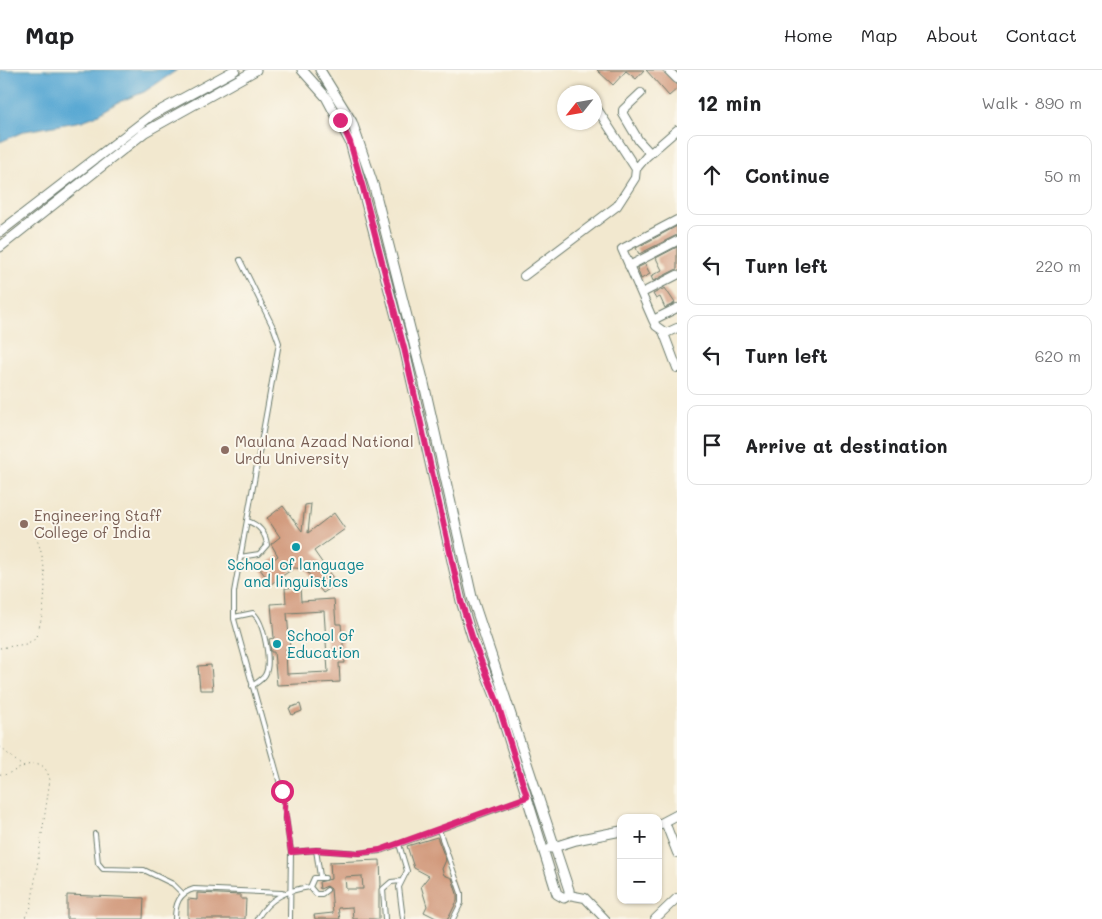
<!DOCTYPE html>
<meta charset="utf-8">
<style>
:root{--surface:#fff;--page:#f2f2f2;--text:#202124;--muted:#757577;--line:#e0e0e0}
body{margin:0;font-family:Mali,sans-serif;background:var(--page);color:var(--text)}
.controls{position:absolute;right:15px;bottom:15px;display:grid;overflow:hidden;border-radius:10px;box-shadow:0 1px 4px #0004}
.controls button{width:45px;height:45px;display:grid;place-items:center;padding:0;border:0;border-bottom:1px solid var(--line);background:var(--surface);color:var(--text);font:25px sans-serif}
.compass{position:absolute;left:557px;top:15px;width:45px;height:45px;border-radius:50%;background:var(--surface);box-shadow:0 1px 4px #0004;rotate:239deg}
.stop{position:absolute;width:15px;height:15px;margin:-11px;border:4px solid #db2777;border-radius:50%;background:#fff}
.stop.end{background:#db2777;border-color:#fff;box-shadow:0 1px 5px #0008}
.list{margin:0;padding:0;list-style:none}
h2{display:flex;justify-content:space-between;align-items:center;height:65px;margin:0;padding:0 20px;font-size:21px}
h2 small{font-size:16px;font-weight:400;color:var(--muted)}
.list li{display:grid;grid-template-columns:32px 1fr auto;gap:15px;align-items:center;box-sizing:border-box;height:80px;margin:0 10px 10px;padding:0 10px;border:1px solid var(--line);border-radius:10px}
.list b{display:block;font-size:19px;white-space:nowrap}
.list em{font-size:16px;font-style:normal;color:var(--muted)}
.icon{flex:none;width:28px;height:28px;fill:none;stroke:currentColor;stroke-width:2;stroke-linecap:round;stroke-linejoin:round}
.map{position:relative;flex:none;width:677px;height:849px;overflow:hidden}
header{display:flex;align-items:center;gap:30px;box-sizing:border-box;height:70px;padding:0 25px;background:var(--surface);border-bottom:1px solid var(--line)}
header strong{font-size:24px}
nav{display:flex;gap:28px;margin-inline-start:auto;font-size:18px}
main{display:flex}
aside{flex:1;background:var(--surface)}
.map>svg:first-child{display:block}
.water{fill:#59a8d3;stroke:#3c7284}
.building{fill:#d09678;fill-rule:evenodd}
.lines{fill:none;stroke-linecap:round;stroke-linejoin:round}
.service-casing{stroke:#69796a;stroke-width:6}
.minor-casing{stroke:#69796a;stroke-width:10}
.tertiary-casing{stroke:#69796a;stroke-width:11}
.path{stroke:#69796a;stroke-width:1;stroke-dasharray:1 4;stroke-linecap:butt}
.service{stroke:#fff;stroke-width:4}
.minor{stroke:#fff;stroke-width:8}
.tertiary{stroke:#fff;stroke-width:9}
.route{stroke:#db2777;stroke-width:6}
.education-dot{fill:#8d6e63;stroke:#fbf7ec;stroke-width:2}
.culture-dot{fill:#0f9aa8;stroke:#fbf7ec;stroke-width:2}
.labels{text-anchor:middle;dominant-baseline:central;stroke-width:4;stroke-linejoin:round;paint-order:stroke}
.education-label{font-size:15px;fill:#785e54;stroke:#fbf7ec;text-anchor:start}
.culture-label{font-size:15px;fill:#0d838f;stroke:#fbf7ec}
</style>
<header>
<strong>Map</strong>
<nav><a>Home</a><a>Map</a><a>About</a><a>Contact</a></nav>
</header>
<main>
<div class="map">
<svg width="677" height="849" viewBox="0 0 677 849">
<rect width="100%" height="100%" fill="#fbf7ec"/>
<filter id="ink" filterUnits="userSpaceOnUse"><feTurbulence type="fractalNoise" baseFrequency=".02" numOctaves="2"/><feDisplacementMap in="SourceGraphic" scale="10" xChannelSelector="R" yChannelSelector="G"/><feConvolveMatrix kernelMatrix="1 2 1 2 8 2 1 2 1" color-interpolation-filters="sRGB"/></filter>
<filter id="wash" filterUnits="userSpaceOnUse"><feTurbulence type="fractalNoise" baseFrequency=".0096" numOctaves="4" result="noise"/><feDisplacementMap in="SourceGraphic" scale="20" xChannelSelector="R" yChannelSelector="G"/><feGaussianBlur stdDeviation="1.12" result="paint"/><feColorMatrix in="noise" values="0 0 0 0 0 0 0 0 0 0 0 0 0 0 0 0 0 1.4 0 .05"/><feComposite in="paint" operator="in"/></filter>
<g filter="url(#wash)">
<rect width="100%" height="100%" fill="#f2e8cf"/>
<path class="water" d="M0,0H177L144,22L119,32L95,46L82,51L25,61L0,72Z"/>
<g id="blocks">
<path class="building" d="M597,0H644L636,9L626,1L613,15Z
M646,0H662L677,14V19L669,26Z
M677,156V165L639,184L636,178Z
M677,177V199L653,211L651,206L662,200L656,188Z
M645,194L650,204L641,209L637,198Z
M665,218L675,233L665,238L660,227L656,229L653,224Z
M311,434L308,463L334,443L345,459L314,481L337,514L323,523L305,499L294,498L271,514L260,499L278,486L271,474L280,467L267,448L283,436L302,461L305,435Z
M300,517L301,531L334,529L336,554H341L345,593H339L340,612L277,615L274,582H271L269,569L274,568L271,534L286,533L285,518ZM324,541L328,602L287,604L286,579H290L287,543Z
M211,595L213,620H200L198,596Z
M300,634L302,641L292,645L289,638Z
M437,767L446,790L442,799L444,805L452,808L457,824V831L448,849H438L424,842L427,836L421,816L429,806L414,798L407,776Z
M380,790L381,815L379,819V849H353L352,837L338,838L340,849H315L314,845L333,843L331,819L327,816L320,819L319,812L331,809L330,792ZM362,806L363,819H346L345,807Z
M197,823L241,825V829H246L245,849H188V829L197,830Z
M67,825L144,828L143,849H67Z"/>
</g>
</g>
<g filter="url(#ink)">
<use href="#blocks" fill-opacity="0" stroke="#69796a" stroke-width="1"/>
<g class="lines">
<g class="service-casing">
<path id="service" d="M240,190L274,259L279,273L234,522V549L282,721L291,782L290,849
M240,487L259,484L267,475C266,463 258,454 247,451
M234,547L253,543C264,552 272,593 265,605C262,610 256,613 252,616
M439,760L461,823V833L453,849
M95,764L98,793L103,799L144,800L173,814L183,824
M399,774L407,801L399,817L403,849
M316,780L320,806
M291,782L317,780L359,783L380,781L527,728
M325,808H314L310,817L316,824H322L327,820
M175,849C175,834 179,823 194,819L282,823
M257,849C269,828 287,820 310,817
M385,849L383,819L391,812L401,811"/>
</g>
<g class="minor-casing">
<path id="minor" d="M668,0L677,9
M641,23L623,40V44L639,71L650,83
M594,34L636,99L646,87L677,60
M677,150L622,179L653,250L677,238
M629,196L677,171
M524,206L617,136L635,108L636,99
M642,223L677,205
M653,250L656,256L663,261L677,298
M664,264L677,258
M665,752L677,783
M569,825L585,828L605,849
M655,849L677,828"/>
</g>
<g class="tertiary-casing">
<path id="tertiary" d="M302,0L326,27L350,72L404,277L461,531L474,573L497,631L557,824L564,828L569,825V820L472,527L423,309L374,117L352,52L320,0
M0,162L152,45L235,0
M0,177L145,62L256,0
M658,755L677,745
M551,778L576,770L621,761"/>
</g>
<path class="path" d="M0,578L26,574L35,569C47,540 50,491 33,462C29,456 22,451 17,445
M0,677L22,696
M0,704L4,705C23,699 42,680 50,710L31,837L24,849"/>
<use href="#service" class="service"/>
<use href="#minor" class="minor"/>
<use href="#tertiary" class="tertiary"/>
</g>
</g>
<g class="lines" filter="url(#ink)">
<path class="route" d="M282,721L291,782L316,780L359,783L380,780L527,727L497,631L474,573L461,531L404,278L363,118L350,72L340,50"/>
</g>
<g class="education-dot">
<circle cx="225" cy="380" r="5"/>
<circle cx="24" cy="454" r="5"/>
</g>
<g class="culture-dot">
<circle cx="296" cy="477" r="5"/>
<circle cx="277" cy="574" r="5"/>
</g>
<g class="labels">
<g class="education-label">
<text x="235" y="371">Maulana Azaad National<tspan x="235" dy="17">Urdu University</tspan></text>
<text x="34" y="445">Engineering Staff<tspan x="34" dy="17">College of India</tspan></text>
</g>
<g class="culture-label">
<text x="296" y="494">School of language<tspan x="296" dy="17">and linguistics</tspan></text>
<text x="287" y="565" text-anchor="start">School of<tspan x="287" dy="17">Education</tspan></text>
</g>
</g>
</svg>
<div class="controls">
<button>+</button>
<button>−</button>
</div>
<svg class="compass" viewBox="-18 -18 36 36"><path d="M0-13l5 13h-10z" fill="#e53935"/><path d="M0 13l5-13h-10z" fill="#757577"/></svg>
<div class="stop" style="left:282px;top:721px"></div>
<div class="stop end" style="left:340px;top:50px"></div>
</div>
<aside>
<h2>12 min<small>Walk · 890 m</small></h2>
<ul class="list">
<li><svg class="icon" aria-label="ahead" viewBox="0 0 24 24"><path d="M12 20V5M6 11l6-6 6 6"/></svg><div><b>Continue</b></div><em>50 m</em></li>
<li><svg class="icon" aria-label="left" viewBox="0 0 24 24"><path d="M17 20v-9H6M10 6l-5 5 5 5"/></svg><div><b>Turn left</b></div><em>220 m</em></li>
<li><svg class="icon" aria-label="left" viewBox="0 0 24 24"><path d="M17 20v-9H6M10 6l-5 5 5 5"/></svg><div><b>Turn left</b></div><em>620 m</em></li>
<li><svg class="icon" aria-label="arrive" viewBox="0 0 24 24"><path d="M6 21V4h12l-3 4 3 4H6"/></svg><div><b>Arrive at destination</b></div></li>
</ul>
</aside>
</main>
